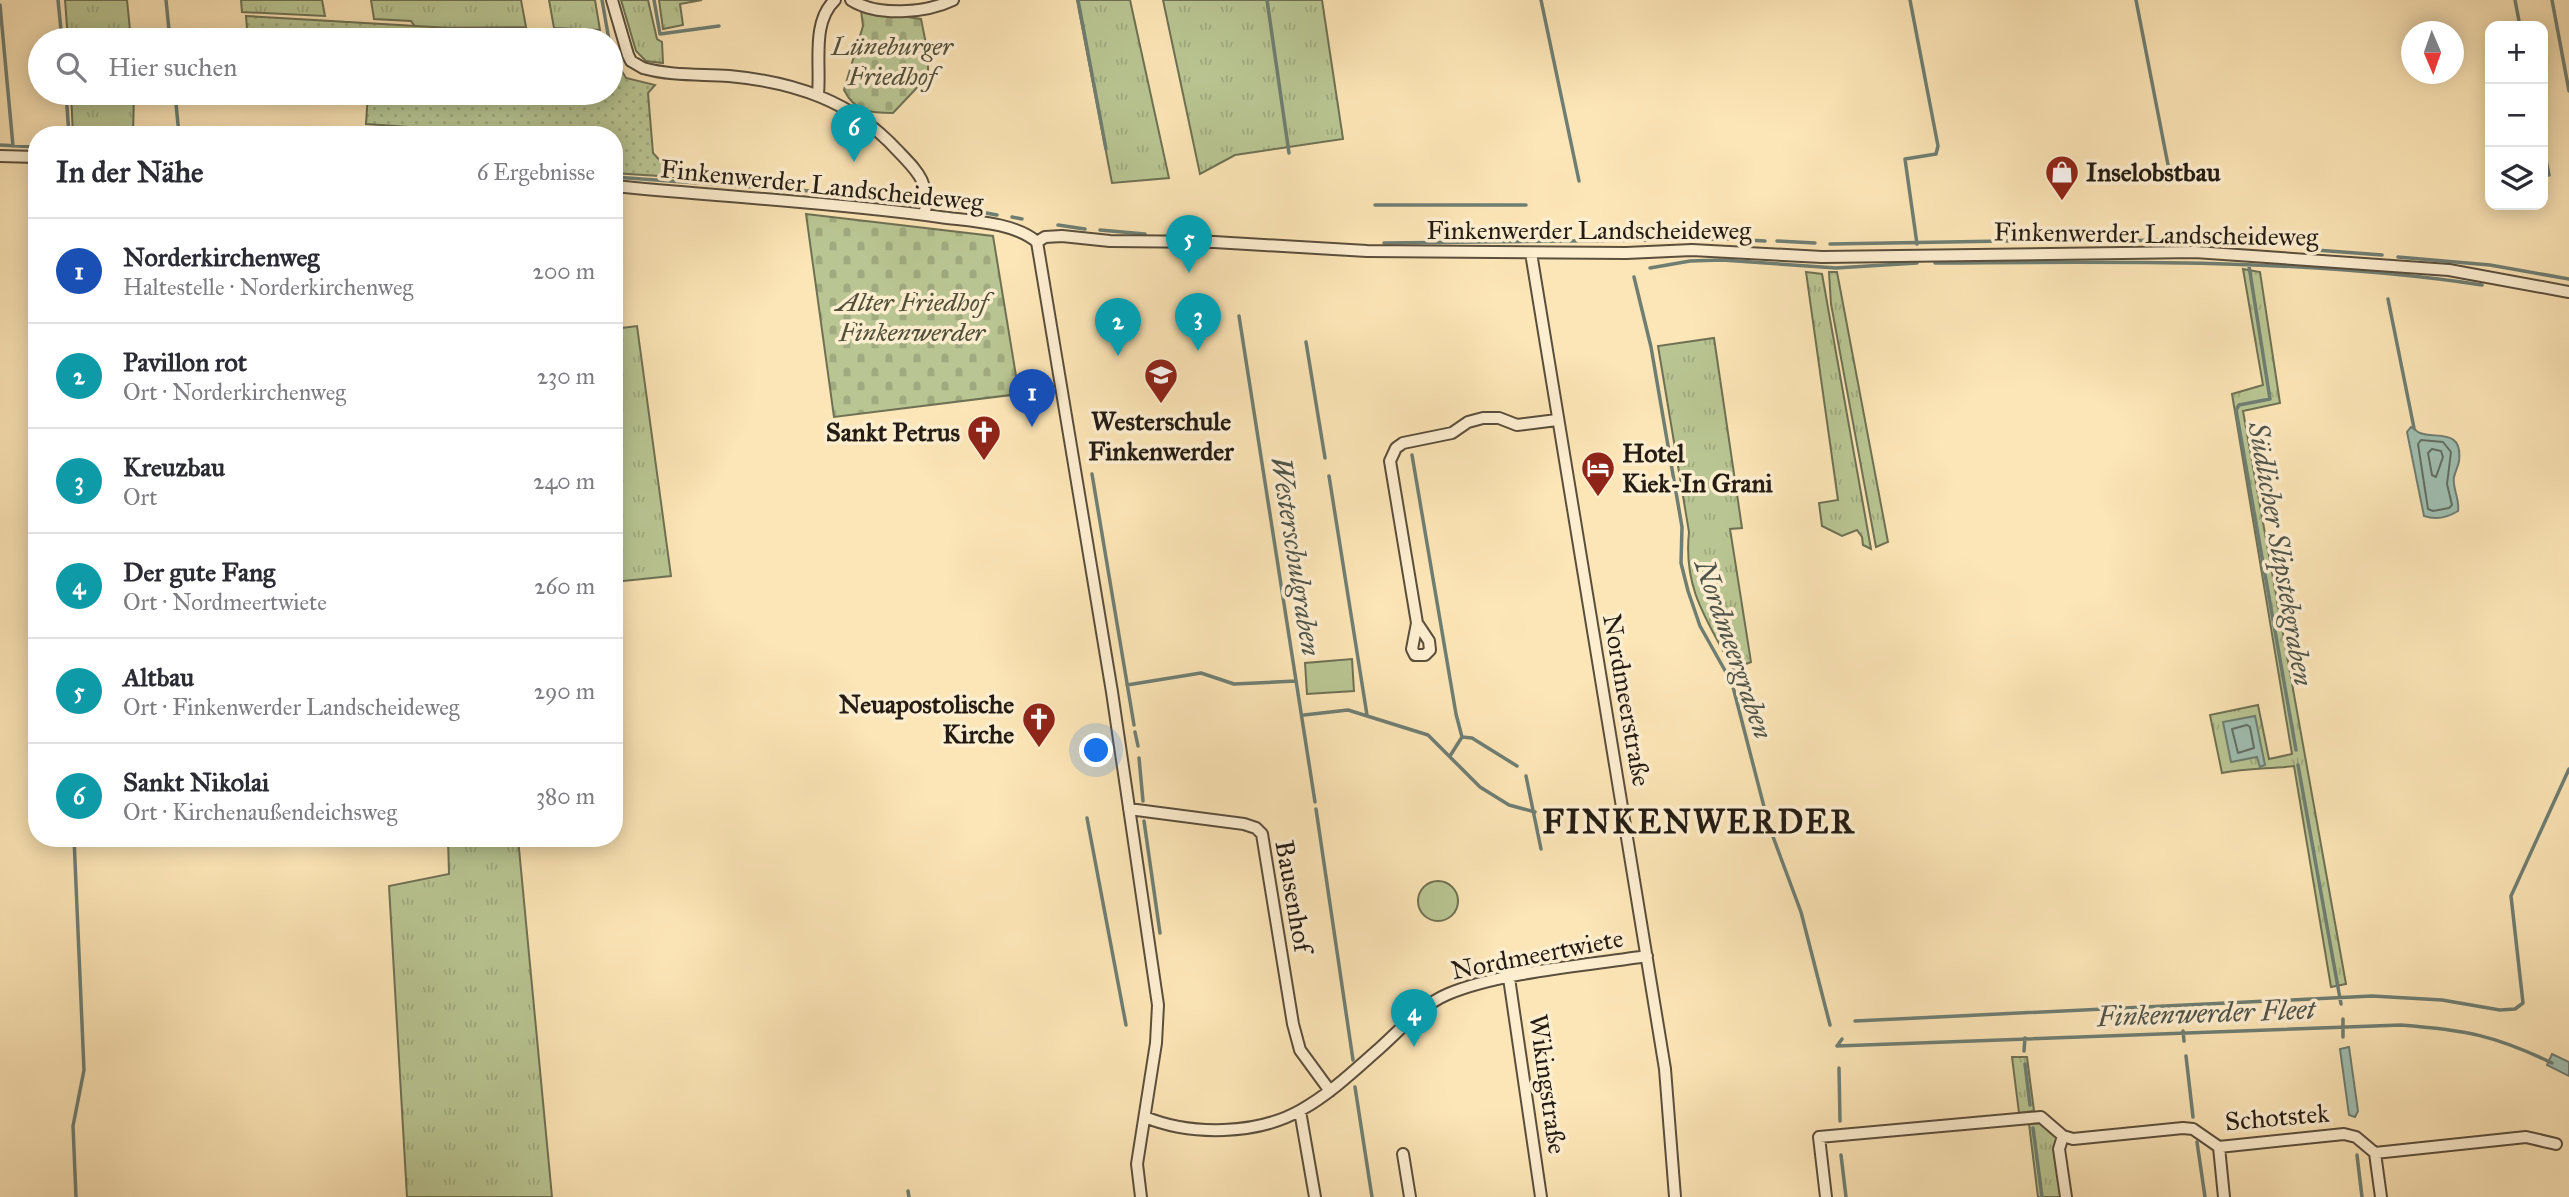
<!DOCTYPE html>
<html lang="de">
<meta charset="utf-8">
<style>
:root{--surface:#fff;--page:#f2f2f3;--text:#2b2b33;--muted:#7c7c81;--line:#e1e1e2;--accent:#db2777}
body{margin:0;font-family:"IM FELL Great Primer",serif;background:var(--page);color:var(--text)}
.controls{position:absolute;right:21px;top:21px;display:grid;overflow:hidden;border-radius:14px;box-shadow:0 4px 18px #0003}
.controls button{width:63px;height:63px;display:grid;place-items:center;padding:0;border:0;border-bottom:2px solid var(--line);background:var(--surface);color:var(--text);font:35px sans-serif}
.compass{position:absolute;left:2401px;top:21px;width:63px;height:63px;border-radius:50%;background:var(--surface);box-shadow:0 4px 18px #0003;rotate:178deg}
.you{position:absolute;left:1097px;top:751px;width:24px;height:24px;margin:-18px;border:5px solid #fff;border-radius:50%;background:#1a73e8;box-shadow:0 0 0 10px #1a73e833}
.badge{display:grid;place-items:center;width:46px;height:46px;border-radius:50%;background:var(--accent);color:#fff;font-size:23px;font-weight:700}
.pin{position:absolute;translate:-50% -58px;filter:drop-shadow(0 2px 4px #0008)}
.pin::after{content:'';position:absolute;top:37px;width:24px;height:21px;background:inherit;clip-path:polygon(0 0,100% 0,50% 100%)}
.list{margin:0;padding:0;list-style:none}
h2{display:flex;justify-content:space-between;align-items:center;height:91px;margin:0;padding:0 28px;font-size:30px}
h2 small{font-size:23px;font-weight:400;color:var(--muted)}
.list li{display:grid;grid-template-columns:46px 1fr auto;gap:21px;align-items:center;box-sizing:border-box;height:105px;padding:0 28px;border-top:2px solid var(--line)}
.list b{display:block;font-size:26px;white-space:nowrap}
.list p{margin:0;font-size:23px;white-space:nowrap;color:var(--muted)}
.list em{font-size:23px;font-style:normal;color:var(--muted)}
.icon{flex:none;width:38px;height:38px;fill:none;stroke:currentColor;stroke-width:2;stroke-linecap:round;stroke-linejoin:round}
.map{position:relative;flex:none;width:2569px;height:1197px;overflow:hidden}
.search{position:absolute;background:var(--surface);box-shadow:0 4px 18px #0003;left:28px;top:28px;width:595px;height:77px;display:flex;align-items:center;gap:18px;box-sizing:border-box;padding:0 24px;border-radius:38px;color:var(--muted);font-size:26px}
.panel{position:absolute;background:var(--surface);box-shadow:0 4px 18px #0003;left:28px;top:126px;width:595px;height:721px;border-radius:28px}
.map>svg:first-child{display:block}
.grass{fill:url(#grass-tufts);stroke:#6e7154;stroke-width:2}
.cemetery{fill:url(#cemetery-stones);stroke:#6e7154;stroke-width:2}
.park{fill:#b9c693;stroke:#6e7154;stroke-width:2}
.garden{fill:url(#garden-dots);stroke:#6e7154;stroke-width:2}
.water{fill:#a0bfb2;stroke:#6e7e73;stroke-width:2}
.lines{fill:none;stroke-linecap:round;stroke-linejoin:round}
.shore{stroke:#626e63;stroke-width:2}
.stream{stroke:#6e7e73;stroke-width:3.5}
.minor-casing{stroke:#5a4e3c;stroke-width:14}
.minor{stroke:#fdeed0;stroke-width:10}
.labels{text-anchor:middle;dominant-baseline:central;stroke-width:7;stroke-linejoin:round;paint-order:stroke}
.park-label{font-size:26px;font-style:italic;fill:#514f3a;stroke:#fdeed0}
.poi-label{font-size:26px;font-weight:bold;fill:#241c14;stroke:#fdeed0;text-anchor:start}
.street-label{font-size:26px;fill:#241c14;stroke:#fdeed0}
.water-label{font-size:28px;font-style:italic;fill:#4f554b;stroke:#fdeed0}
.district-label{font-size:33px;font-weight:bold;letter-spacing:2px;fill:#241c14;stroke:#fdeed0}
</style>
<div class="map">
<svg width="2569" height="1197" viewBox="0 0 2569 1197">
<defs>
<pattern id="grass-tufts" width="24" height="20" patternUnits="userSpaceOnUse" patternTransform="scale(1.75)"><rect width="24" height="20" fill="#b9c693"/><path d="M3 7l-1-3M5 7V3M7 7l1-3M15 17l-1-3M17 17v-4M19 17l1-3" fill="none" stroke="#9faa7e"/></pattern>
<pattern id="cemetery-stones" width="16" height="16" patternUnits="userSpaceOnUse" patternTransform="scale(1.75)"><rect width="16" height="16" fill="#b9c693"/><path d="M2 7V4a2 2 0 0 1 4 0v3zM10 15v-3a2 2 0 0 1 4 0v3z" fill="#9faa7e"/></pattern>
<pattern id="garden-dots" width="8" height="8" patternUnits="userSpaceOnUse" patternTransform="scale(1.75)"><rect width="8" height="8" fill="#b9c693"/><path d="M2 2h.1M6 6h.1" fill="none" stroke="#9faa7e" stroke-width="1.8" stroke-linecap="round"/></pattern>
</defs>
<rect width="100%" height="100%" fill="#fce5b6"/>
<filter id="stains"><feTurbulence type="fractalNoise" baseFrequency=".00286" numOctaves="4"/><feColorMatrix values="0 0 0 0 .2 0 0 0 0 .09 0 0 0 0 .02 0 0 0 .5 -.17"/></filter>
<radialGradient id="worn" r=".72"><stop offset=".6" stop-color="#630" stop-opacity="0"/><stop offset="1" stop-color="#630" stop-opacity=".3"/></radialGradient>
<path class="grass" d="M65,0H127L131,40H68Z
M241,0H322L325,16L242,12Z
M371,0H521L526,27L416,28L411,21L374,19Z
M549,0H595L600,30L554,28Z
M621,0H648L657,39L662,42L663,63L646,61L636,51Z
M659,0H702L680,4L683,25L663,29Z
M1077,0H1130L1169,178L1112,183Z
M1163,0H1322L1343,139L1235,155L1200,174Z
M71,93H134L133,135H73Z
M2243,269L2260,272L2280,403L2243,411L2346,984L2331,987L2294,766C2269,769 2247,768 2222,773L2210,715L2258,705L2269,759L2292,754L2232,394L2263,385Z
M1806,272L1822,274L1871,549L1863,545L1862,537L1857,530L1842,536L1822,526L1819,503L1838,500Z
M1829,272H1837L1888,542L1876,547L1831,304Z
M637,326L671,576L614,582V329Z
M1714,338L1742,528L1730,529L1751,662L1733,669C1707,620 1683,589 1689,532L1658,346Z
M448,838H518L552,1197H407L389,886L449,874Z
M2012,1057H2027L2034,1111L2019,1113Z
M2044,1123L2056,1137L2062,1197H2038L2029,1124Z"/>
<path class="cemetery" d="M861,10L921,19L928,54V76L893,113C871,113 855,112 844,90L863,26Z
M806,214L993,236L1019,394L834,417Z"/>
<path class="park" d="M1352,659L1354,691L1307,694L1305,663Z
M1418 901a20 20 0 1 1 40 0a20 20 0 1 1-40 0Z"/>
<path class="garden" d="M246,16L603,37L605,40H248Z
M611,53L626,78L655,85L648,93L653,153L675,177L614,173V135H452V130L366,124L368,93H611Z"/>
<path class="water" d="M2411,427C2414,428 2417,432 2420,433C2436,439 2463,428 2459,461C2458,467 2455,472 2454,477C2452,488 2460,499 2458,511C2447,518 2436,520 2424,516L2407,432Z
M2255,716L2265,765L2260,767L2257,757L2231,762L2223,722Z
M2349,1047L2358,1111L2355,1117L2349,1115L2340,1049Z
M2552,1054L2569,1062V1076L2547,1065Z"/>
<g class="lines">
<path class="shore" d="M2421,440L2443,442L2451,452L2447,484L2452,505L2449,508L2433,511L2428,509L2418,444Z
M2432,449L2441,451L2443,457L2436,477L2432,475L2428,453Z
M2247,725L2250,727L2254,748L2238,753L2232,729Z"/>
<path class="stream" d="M58,0L62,40
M166,0L170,40
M602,0L609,40
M654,0L660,34L719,26
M1078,0L1106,149
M1267,0L1289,153
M1541,0L1579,181
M1910,0L1938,146L1936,154L1905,159L1917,244
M2136,0L2169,170
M2515,0L2520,26
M2552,0L2569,91
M0,5L13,146
M66,93L69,135
M175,93L179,135
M0,145L37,147
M2543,145L2549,175
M614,177L838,193L909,203
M943,205L997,215
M1375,205H1526
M1012,217L1022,219
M1058,225L1085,229
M1100,230L1145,234
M1728,239L1765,241
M1670,240L1715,239
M1777,241L1815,243
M2091,241L2177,240
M1384,243L1654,240
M2198,243L2214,244
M1830,244L2069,240
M2316,250L2382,255
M2398,257L2490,265L2569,279
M1935,263C2117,262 2301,258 2482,285
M2249,266L2270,399L2239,405L2236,410L2296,750
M1650,268L1690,261L1722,260L1836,268L1917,263
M1634,277L1651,347L1682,527L1681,563L1688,591L1700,626L1732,683L1769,826L1801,912L1830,1025
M2388,299L2414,428
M1239,316L1315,802
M1306,342L1325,458
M1412,455L1456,714L1462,737
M1092,474L1134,725
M1329,476L1367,715
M1127,685L1201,673L1234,684L1296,681
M1304,715L1348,710L1428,735L1480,787L1509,805L1535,812
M1135,732L1138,746
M1450,756L1462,737L1472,738L1517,766
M1139,758L1143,801
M2298,765L2341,1004
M1526,776L1541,849
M1316,809L1353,1060
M1087,818L1126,1025
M1144,821L1160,933
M74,838L84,1070L73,1126L76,1197
M2343,1019V1037
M1855,1021L2372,996L2442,1000L2500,1010L2515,1009L2523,1003L2511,896L2569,769
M2183,1031L2184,1041
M1837,1046L2401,1025C2465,1030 2494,1035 2552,1063
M1837,1046L1842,1039
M2024,1051L2025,1038
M2186,1056L2193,1117
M2025,1064L2030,1105
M1839,1068L1840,1121
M1355,1087L1372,1197
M2033,1128L2042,1197
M2197,1142L2205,1197
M1841,1155L1846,1197
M2357,1155L2362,1197
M908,1191L909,1197"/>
<g class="minor-casing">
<path id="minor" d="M612,0L628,55L631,61L643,68C671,76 700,74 729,76C794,82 852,101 897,150C920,174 928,180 925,215
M851,0C878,17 926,13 953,0
M818,94C821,65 811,22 835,0
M0,156L37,157
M614,186C723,197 832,202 940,217C969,221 1014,222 1037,242
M1037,242L1045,237L1062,236L1110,241L1214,242L1367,251L1626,253L1692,250L1822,257L2195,252L2449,270L2569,292
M1037,242L1112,692L1158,1005L1156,1043L1137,1164L1141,1197
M1531,253L1665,1069L1675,1197
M1417,623L1429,641L1430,650L1425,655H1415L1412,649L1417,623L1390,461L1396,448L1403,443L1452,433L1468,422L1483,418H1499L1517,425L1557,420
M1129,809L1244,824L1256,828L1262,834L1293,1024L1300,1050L1330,1091
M1509,978L1541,1197
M1300,1111L1315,1197
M1145,1117C1191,1136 1257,1135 1301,1110C1330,1094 1356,1069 1381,1047C1401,1029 1422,1005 1448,994C1500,972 1589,965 1647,956
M2063,1136L2059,1149L2066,1197
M2219,1147L2224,1197
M2375,1153L2381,1197
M1403,1154L1410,1197
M1826,1197L1819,1137L2041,1117L2063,1136L2073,1139L2183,1128L2193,1129L2219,1147L2344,1134L2356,1137L2375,1153L2526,1137L2556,1144"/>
</g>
<use href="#minor" class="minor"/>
</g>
<defs>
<g id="shop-pin" transform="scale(1.75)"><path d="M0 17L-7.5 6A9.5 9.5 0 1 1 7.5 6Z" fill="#8f2418" stroke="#fdeed0"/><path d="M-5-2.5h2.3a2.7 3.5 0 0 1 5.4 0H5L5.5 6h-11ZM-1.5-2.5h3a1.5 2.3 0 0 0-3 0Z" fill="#fff"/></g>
<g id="school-pin" transform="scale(1.75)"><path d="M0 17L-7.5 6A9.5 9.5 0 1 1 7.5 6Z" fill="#8f2418" stroke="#fdeed0"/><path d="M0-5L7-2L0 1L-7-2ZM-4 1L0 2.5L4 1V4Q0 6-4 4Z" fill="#fff"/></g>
<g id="church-pin" transform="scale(1.75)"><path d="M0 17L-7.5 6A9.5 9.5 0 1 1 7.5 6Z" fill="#8f2418" stroke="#fdeed0"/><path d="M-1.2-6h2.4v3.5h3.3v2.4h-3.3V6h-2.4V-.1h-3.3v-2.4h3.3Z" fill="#fff"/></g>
<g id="hotel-pin" transform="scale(1.75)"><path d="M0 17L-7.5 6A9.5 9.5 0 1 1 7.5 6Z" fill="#8f2418" stroke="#fdeed0"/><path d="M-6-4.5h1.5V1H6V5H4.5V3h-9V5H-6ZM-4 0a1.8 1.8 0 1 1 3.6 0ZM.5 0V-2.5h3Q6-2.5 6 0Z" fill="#fff"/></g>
</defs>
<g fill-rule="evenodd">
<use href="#shop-pin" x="2062" y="172"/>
<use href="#school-pin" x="1161" y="375"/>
<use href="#church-pin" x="984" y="432"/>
<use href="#hotel-pin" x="1598" y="468"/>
<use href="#church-pin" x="1039" y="719"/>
</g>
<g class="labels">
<g class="park-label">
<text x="892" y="46">Lüneburger<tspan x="892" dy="30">Friedhof</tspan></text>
<text x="912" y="302">Alter Friedhof<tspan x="912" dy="30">Finkenwerder</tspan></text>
</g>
<g class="poi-label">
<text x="2086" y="172">Inselobstbau</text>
<text x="1161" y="421" text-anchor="middle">Westerschule<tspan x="1161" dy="30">Finkenwerder</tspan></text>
<text x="960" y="432" text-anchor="end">Sankt Petrus</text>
<text x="1622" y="453">Hotel<tspan x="1622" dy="30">Kiek-In Grani</tspan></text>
<text x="1014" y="704" text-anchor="end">Neuapostolische<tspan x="1014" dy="30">Kirche</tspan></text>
</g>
<g class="street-label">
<text transform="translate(822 185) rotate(6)">Finkenwerder Landscheideweg</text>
<text x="1589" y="230">Finkenwerder Landscheideweg</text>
<text transform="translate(2156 234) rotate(1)">Finkenwerder Landscheideweg</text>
<text transform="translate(1627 700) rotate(80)">Nordmeerstraße</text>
<text transform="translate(1294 896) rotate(80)">Bausenhof</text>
<text transform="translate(1537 954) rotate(-11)">Nordmeertwiete</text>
<text transform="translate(1548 1084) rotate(82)">Wikingstraße</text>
<text transform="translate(2277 1117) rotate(-5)">Schotstek</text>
</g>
<g class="water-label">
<text transform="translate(2281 554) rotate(80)">Südlicher Slipstekgraben</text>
<text transform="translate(1296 556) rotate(81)">Westerschulgraben</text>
<text transform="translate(1734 649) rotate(71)">Nordmeergraben</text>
<text transform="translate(2206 1013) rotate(-2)">Finkenwerder Fleet</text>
</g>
<g class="district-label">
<text x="1699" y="822">FINKENWERDER</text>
</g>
</g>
<rect width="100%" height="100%" filter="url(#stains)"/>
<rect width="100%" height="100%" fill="url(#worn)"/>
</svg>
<div class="controls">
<button>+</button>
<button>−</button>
<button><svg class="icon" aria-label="layers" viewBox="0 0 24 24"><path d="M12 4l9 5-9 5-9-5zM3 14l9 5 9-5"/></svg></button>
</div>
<svg class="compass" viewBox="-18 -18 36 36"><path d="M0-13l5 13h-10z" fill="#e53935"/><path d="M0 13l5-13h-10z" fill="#7c7c81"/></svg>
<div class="you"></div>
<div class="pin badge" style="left:1032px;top:427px;background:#1a4fb4">1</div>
<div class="pin badge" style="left:1118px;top:356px;background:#0f9aa8">2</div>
<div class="pin badge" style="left:1198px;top:351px;background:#0f9aa8">3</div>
<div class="pin badge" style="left:1414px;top:1047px;background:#0f9aa8">4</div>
<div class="pin badge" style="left:1189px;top:273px;background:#0f9aa8">5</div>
<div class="pin badge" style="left:854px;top:162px;background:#0f9aa8">6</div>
<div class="search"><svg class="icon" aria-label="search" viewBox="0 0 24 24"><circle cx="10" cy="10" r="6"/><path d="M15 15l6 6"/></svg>Hier suchen</div>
<section class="panel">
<h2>In der Nähe<small>6 Ergebnisse</small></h2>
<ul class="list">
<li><span class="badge" style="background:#1a4fb4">1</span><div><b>Norderkirchenweg</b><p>Haltestelle · Norderkirchenweg</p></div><em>200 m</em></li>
<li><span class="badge" style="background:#0f9aa8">2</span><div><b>Pavillon rot</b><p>Ort · Norderkirchenweg</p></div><em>230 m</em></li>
<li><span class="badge" style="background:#0f9aa8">3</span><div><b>Kreuzbau</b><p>Ort</p></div><em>240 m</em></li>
<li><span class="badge" style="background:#0f9aa8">4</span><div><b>Der gute Fang</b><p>Ort · Nordmeertwiete</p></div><em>260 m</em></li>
<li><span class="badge" style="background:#0f9aa8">5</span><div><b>Altbau</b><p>Ort · Finkenwerder Landscheideweg</p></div><em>290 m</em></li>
<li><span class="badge" style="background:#0f9aa8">6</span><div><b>Sankt Nikolai</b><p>Ort · Kirchenaußendeichsweg</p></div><em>380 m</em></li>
</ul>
</section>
</div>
